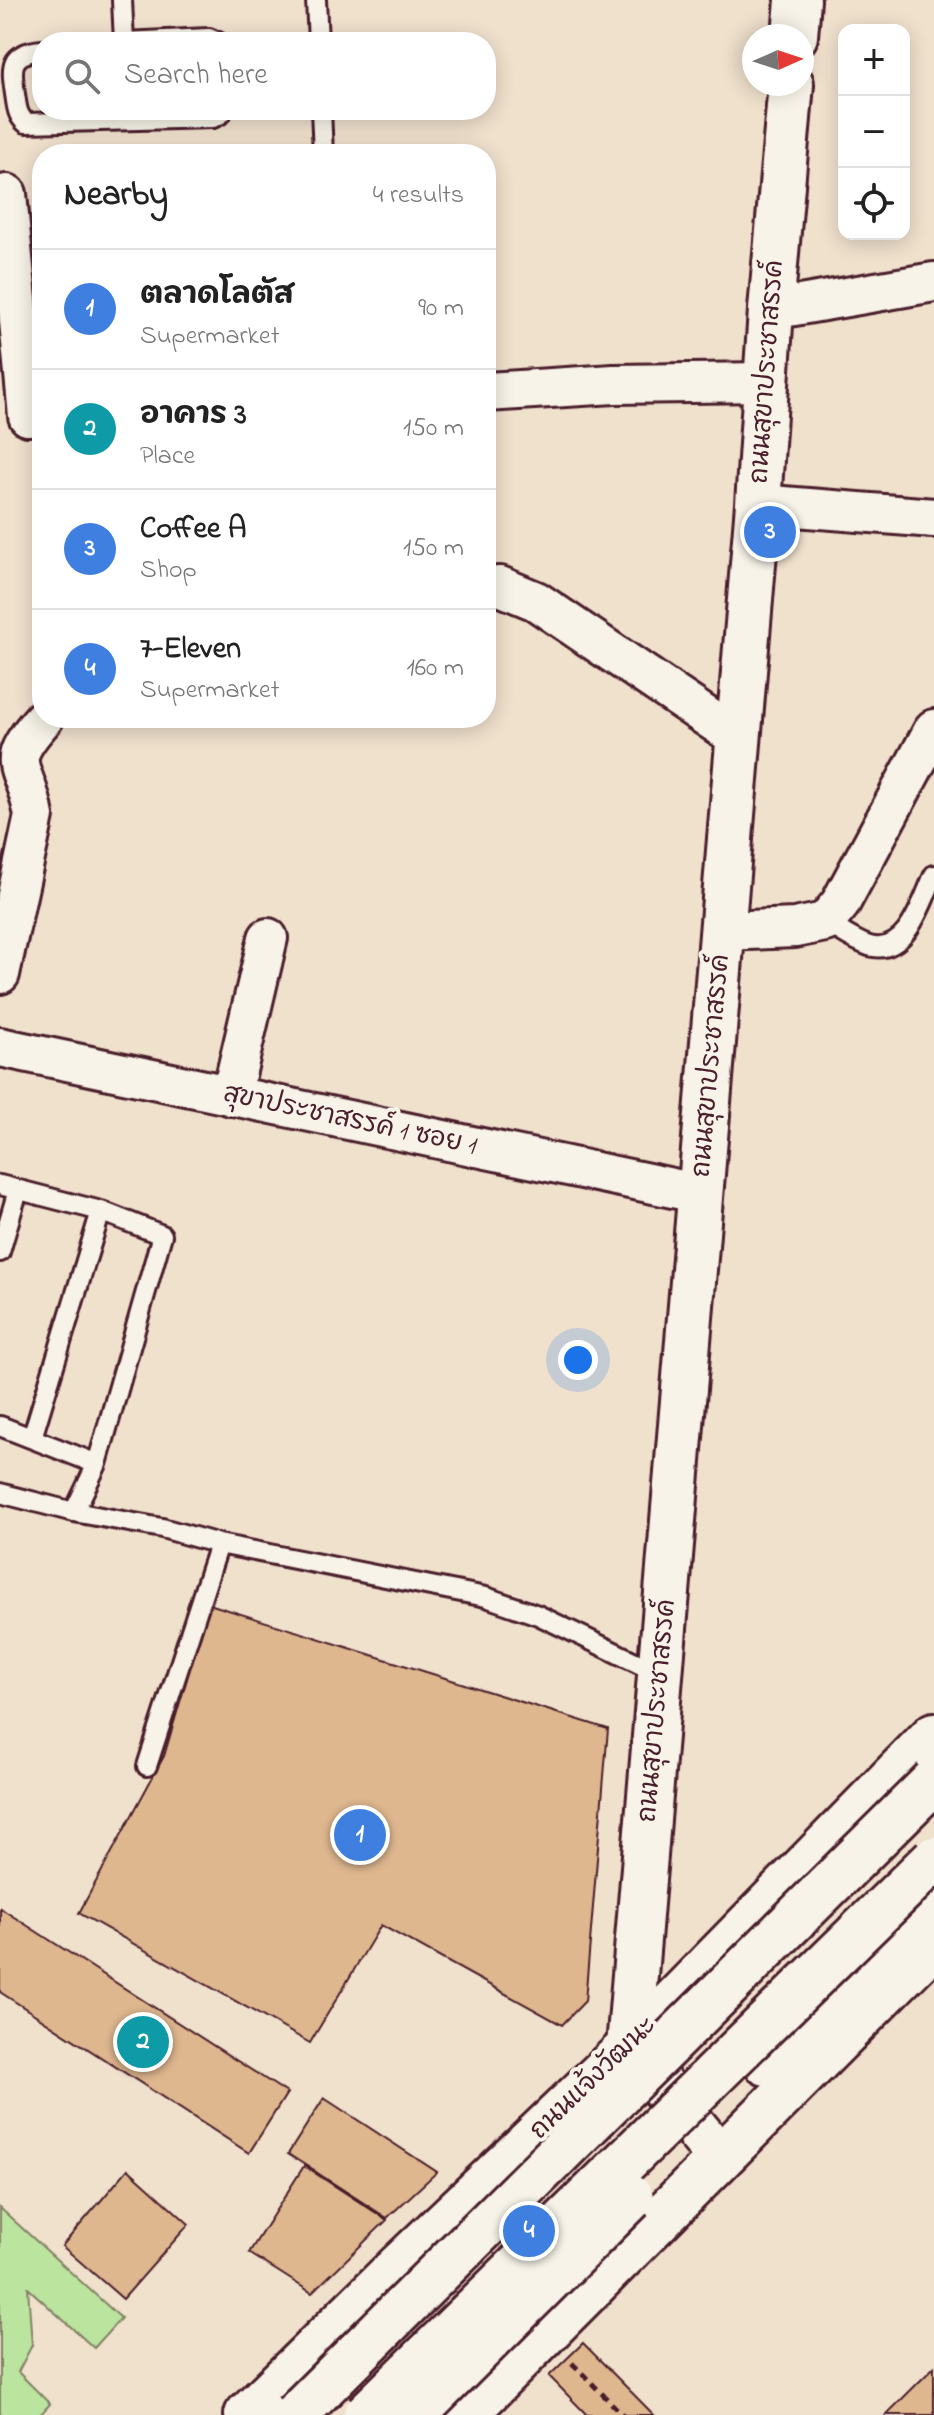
<!DOCTYPE html>
<meta charset="utf-8">
<style>
:root{--surface:#fff;--page:#f2f2f2;--text:#222;--muted:#767676;--line:#e0e0e0;--accent:#0b8043}
body{margin:0;font-family:"Indie Flower","Playpen Sans Thai",sans-serif;background:var(--page);color:var(--text)}
.controls{position:absolute;right:24px;top:24px;display:grid;overflow:hidden;border-radius:16px;box-shadow:0 4px 20px #0003}
.controls button{width:72px;height:72px;display:grid;place-items:center;padding:0;border:0;border-bottom:2px solid var(--line);background:var(--surface);color:var(--text);font:40px sans-serif}
.compass{position:absolute;left:742px;top:24px;width:72px;height:72px;border-radius:50%;background:var(--surface);box-shadow:0 4px 20px #0003;rotate:87deg}
.you{position:absolute;left:578px;top:1360px;width:28px;height:28px;margin:-20px;border:6px solid #fff;border-radius:50%;background:#1a73e8;box-shadow:0 0 0 12px #1a73e833}
.badge{display:grid;place-items:center;width:52px;height:52px;border-radius:50%;background:var(--accent);color:#fff;font-size:26px;font-weight:700}
.pin{position:absolute;translate:-50% -50%;border:4px solid #fff;box-shadow:0 2px 8px #0006}
.list{margin:0;padding:0;list-style:none}
h2{display:flex;justify-content:space-between;align-items:center;height:104px;margin:0;padding:0 32px;font-size:34px}
h2 small{font-size:26px;font-weight:400;color:var(--muted)}
.list li{display:grid;grid-template-columns:52px 1fr auto;gap:24px;align-items:center;box-sizing:border-box;height:120px;padding:0 32px;border-top:2px solid var(--line)}
.list b{display:block;font-size:30px;white-space:nowrap}
.list p{margin:0;font-size:26px;white-space:nowrap;color:var(--muted)}
.list em{font-size:26px;font-style:normal;color:var(--muted)}
.icon{flex:none;width:44px;height:44px;fill:none;stroke:currentColor;stroke-width:2;stroke-linecap:round;stroke-linejoin:round}
.map{position:relative;flex:none;width:934px;height:2415px;overflow:hidden}
.search{position:absolute;background:var(--surface);box-shadow:0 4px 20px #0003;left:32px;top:32px;width:464px;height:88px;display:flex;align-items:center;gap:20px;box-sizing:border-box;padding:0 28px;border-radius:32px;color:var(--muted);font-size:30px}
.panel{position:absolute;background:var(--surface);box-shadow:0 4px 20px #0003;left:32px;top:144px;width:464px;height:584px;border-radius:32px}
.map>svg:first-child{display:block}
.green{fill:#bbe49f;stroke:#828265;stroke-width:2}
.building{fill:#deb78f;stroke:#4a1f2b;stroke-width:2}
.lines{fill:none;stroke-linecap:round;stroke-linejoin:round}
.lane-casing{stroke:#4a1f2b;stroke-width:24}
.street-casing{stroke:#4a1f2b;stroke-width:44}
.secondary-casing{stroke:#4a1f2b;stroke-width:50}
.primary-casing{stroke:#4a1f2b;stroke-width:50}
.path{stroke:#4a1f2b;stroke-width:5;stroke-dasharray:8 6;stroke-linecap:butt}
.lane{stroke:#f7f3e8;stroke-width:18}
.street{stroke:#f7f3e8;stroke-width:38}
.secondary{stroke:#f7f3e8;stroke-width:44}
.primary{stroke:#f7f3e8;stroke-width:44}
.primary-bridge-casing{stroke:#4a1f2b;stroke-width:50;stroke-linecap:butt}
.primary-bridge{stroke:#f7f3e8;stroke-width:44}
.labels{text-anchor:middle;dominant-baseline:central;stroke-width:8;stroke-linejoin:round;paint-order:stroke}
.street-label{font-size:26px;fill:#4a1f2b;stroke:#f7f3e8}
</style>
<div class="map">
<svg width="934" height="2415" viewBox="0 0 934 2415">
<rect width="100%" height="100%" fill="#f0e1cd"/>
<filter id="ink" filterUnits="userSpaceOnUse"><feTurbulence type="fractalNoise" baseFrequency=".0125" numOctaves="2"/><feDisplacementMap in="SourceGraphic" scale="16" xChannelSelector="R" yChannelSelector="G"/><feConvolveMatrix kernelMatrix="1 2 1 2 8 2 1 2 1" color-interpolation-filters="sRGB"/></filter>
<g filter="url(#ink)">
<path class="green" d="M0,2208L121,2318L94,2348L28,2288L32,2345L18,2372L50,2404L40,2415H0Z"/>
<path class="building" d="M209,1604L608,1729L585,2001L562,2025L381,1925L310,2043L79,1913L164,1756Z
M0,1908L287,2093L249,2153L0,1992Z
M324,2098L437,2172L387,2218L288,2154Z
M304,2166L387,2220L312,2293L249,2253Z
M128,2169L189,2224L123,2299L62,2246Z
M583,2343L654,2415H587L549,2376Z
M934,2367V2415H886Z"/>
<g class="lines">
<g class="lane-casing">
<path id="lane" d="M122,0L124,42
M316,0L318,42
M124,42L209,38L218,42
M42,50C9,53 11,67 15,94C17,107 17,115 26,123L213,118L221,114L223,110
M321,110L323,154
M825,922C838,929 854,941 869,946C907,957 922,901 934,875
M0,1185L101,1211L162,1235L97,1464
M0,1252L18,1190
M0,1426L97,1464L74,1512L162,1528L219,1544L486,1597L538,1615L658,1673
M32,1438L101,1211
M0,1493L74,1512
M147,1766L219,1544"/>
</g>
<g class="street-casing">
<path id="street" d="M7,194L28,416
M771,310L934,282
M486,392L614,384L765,382
M758,504L934,518
M486,587L500,586L536,601L738,738
M723,931L795,928L825,922L840,904L934,729
M0,974L34,816C25,761 0,767 44,718
M0,1047L701,1194
M231,1096L268,938"/>
</g>
<g class="secondary-casing">
<path id="secondary" d="M795,36L798,0
M720,2158L629,2047L758,504L771,310L791,84
M247,2415L397,2268L629,2047L934,1735
M464,2415L934,1944"/>
</g>
<g class="primary-casing">
<path id="primary" d="M766,2063L934,1904"/>
</g>
<path class="path" d="M572,2363L623,2415"/>
<use href="#lane" class="lane"/>
<use href="#street" class="street"/>
<use href="#secondary" class="secondary"/>
<use href="#primary" class="primary"/>
<g class="primary-bridge-casing">
<path id="primary-bridge" d="M295,2415L934,1781
M366,2415L934,1859
M414,2415L631,2198"/>
</g>
<use href="#primary-bridge" class="primary-bridge"/>
</g>
</g>
<g class="labels">
<g class="street-label">
<text transform="translate(768 372) rotate(-86)">ถนนสุขาประชาสรรค์</text>
<text transform="translate(712 1066) rotate(-85)">ถนนสุขาประชาสรรค์</text>
<text transform="translate(350 1121) rotate(12)">สุขาประชาสรรค์ 1 ซอย 1</text>
<text transform="translate(658 1711) rotate(-85)">ถนนสุขาประชาสรรค์</text>
<text transform="translate(594 2079) rotate(-44)">ถนนแจ้งวัฒนะ</text>
</g>
</g>
</svg>
<div class="controls">
<button>+</button>
<button>−</button>
<button><svg class="icon" aria-label="locate" viewBox="0 0 24 24"><circle cx="12" cy="12" r="6"/><path d="M12 2v4M12 18v4M2 12h4M18 12h4"/></svg></button>
</div>
<svg class="compass" viewBox="-18 -18 36 36"><path d="M0-13l5 13h-10z" fill="#e53935"/><path d="M0 13l5-13h-10z" fill="#767676"/></svg>
<div class="you"></div>
<div class="pin badge" style="left:360px;top:1835px;background:#3f7fe0">1</div>
<div class="pin badge" style="left:143px;top:2042px;background:#0f9aa8">2</div>
<div class="pin badge" style="left:770px;top:532px;background:#3f7fe0">3</div>
<div class="pin badge" style="left:529px;top:2231px;background:#3f7fe0">4</div>
<div class="search"><svg class="icon" aria-label="search" viewBox="0 0 24 24"><circle cx="10" cy="10" r="6"/><path d="M15 15l6 6"/></svg>Search here</div>
<section class="panel">
<h2>Nearby<small>4 results</small></h2>
<ul class="list">
<li><span class="badge" style="background:#3f7fe0">1</span><div><b>ตลาดโลตัส</b><p>Supermarket</p></div><em>90 m</em></li>
<li><span class="badge" style="background:#0f9aa8">2</span><div><b>อาคาร 3</b><p>Place</p></div><em>150 m</em></li>
<li><span class="badge" style="background:#3f7fe0">3</span><div><b>Coffee A</b><p>Shop</p></div><em>150 m</em></li>
<li><span class="badge" style="background:#3f7fe0">4</span><div><b>7-Eleven</b><p>Supermarket</p></div><em>160 m</em></li>
</ul>
</section>
</div>
